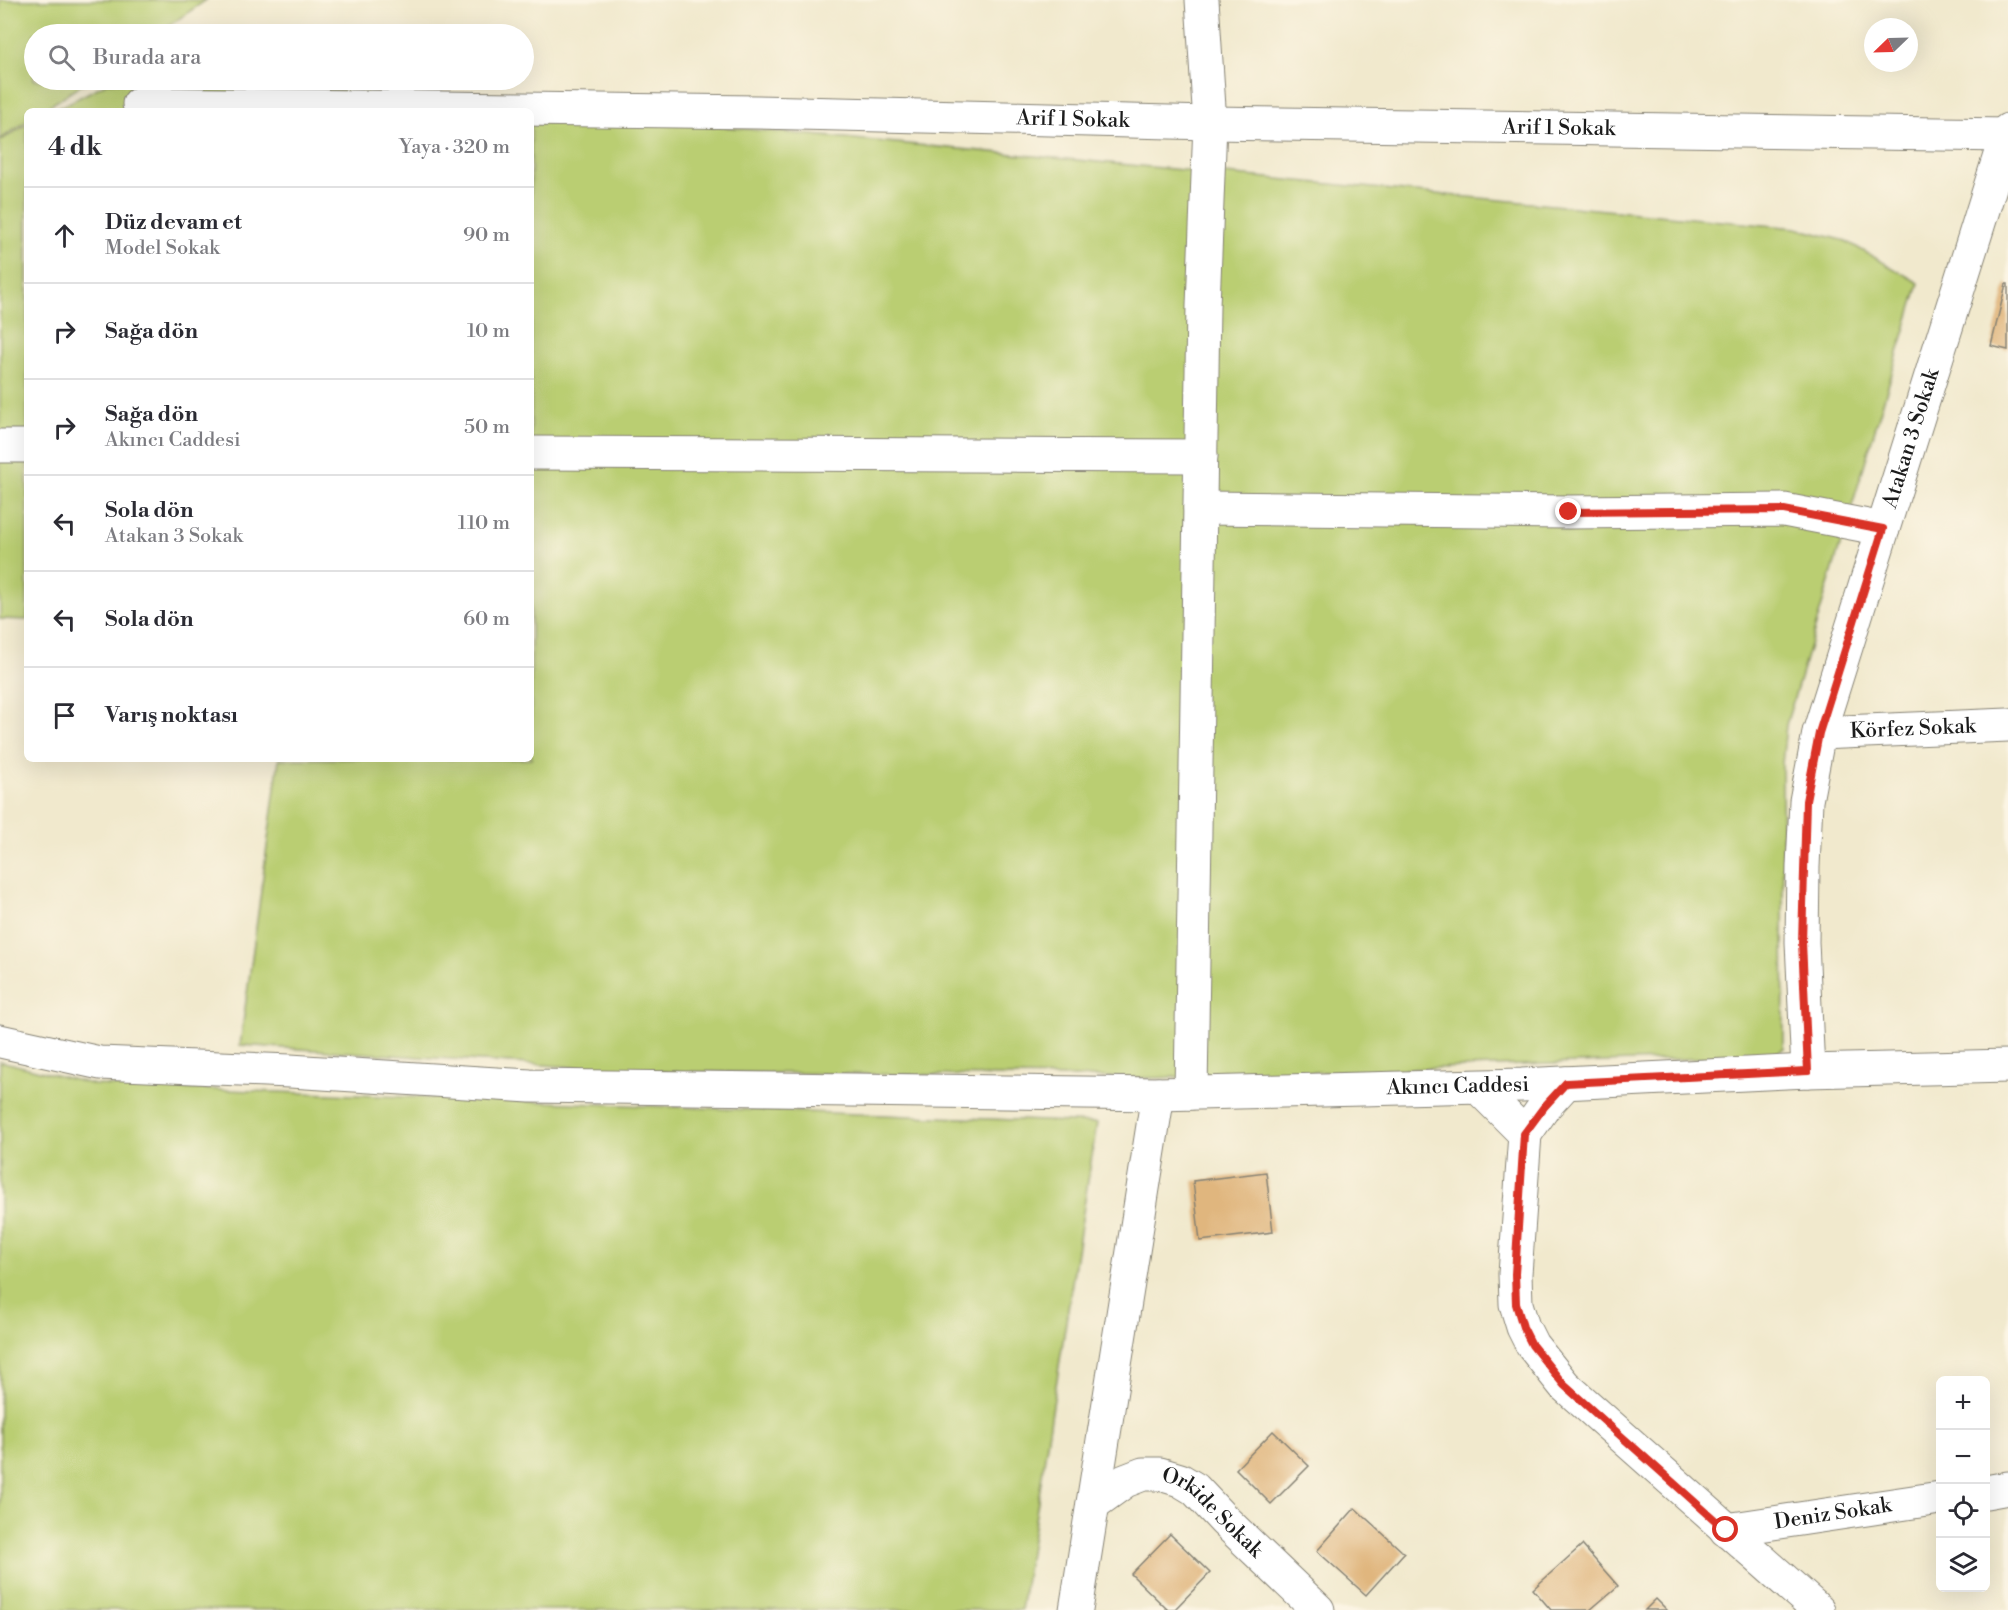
<!DOCTYPE html>
<html lang="tr">
<meta charset="utf-8">
<style>
:root{--surface:#fff;--page:#f2f2f3;--text:#2b2b33;--muted:#7c7c81;--line:#e1e1e2}
body{margin:0;font-family:"Libre Bodoni",serif;background:var(--page);color:var(--text)}
.controls{position:absolute;right:18px;bottom:18px;display:grid;overflow:hidden;border-radius:9px;box-shadow:0 6px 24px #0002}
.controls button{width:54px;height:54px;display:grid;place-items:center;padding:0;border:0;border-bottom:2px solid var(--line);background:var(--surface);color:var(--text);font:30px sans-serif}
.compass{position:absolute;left:1864px;top:18px;width:54px;height:54px;border-radius:50%;background:var(--surface);box-shadow:0 6px 24px #0002;rotate:247deg}
.stop{position:absolute;width:18px;height:18px;margin:-14px;border:4px solid #d93025;border-radius:50%;background:#fff}
.stop.end{background:#d93025;border-color:#fff;box-shadow:0 2px 6px #0008}
.list{margin:0;padding:0;list-style:none}
h2{display:flex;justify-content:space-between;align-items:center;height:78px;margin:0;padding:0 24px;font-size:26px}
h2 small{font-size:20px;font-weight:400;color:var(--muted)}
.list li{display:grid;grid-template-columns:39px 1fr auto;gap:18px;align-items:center;box-sizing:border-box;height:96px;padding:0 24px;border-top:2px solid var(--line)}
.list b{display:block;font-size:22px;white-space:nowrap}
.list p{margin:0;font-size:20px;white-space:nowrap;color:var(--muted)}
.list em{font-size:20px;font-style:normal;color:var(--muted)}
.icon{flex:none;width:33px;height:33px;fill:none;stroke:currentColor;stroke-width:2;stroke-linecap:round;stroke-linejoin:round}
.map{position:relative;flex:none;width:2008px;height:1610px;overflow:hidden}
.search{position:absolute;background:var(--surface);box-shadow:0 6px 24px #0002;left:24px;top:24px;width:510px;height:66px;display:flex;align-items:center;gap:15px;box-sizing:border-box;padding:0 21px;border-radius:33px;color:var(--muted);font-size:22px}
.panel{position:absolute;background:var(--surface);box-shadow:0 6px 24px #0002;left:24px;top:108px;width:510px;height:654px;border-radius:9px}
.map>svg:first-child{display:block}
.green{fill:#bace72;stroke:#6b7547;stroke-width:1.5}
.building{fill:#e0b67e}
.lines{fill:none;stroke-linecap:round;stroke-linejoin:round}
.minor-casing{stroke:#868274;stroke-width:35}
.minor{stroke:#fff;stroke-width:33}
.route{stroke:#d93025;stroke-width:8}
.labels{text-anchor:middle;dominant-baseline:central;stroke-width:4.5;stroke-linejoin:round;paint-order:stroke}
.street-label{font-size:21px;fill:#1c1c1c;stroke:#fcf5e5}
</style>
<div class="map">
<svg width="2008" height="1610" viewBox="0 0 2008 1610">
<rect width="100%" height="100%" fill="#fcf5e5"/>
<filter id="ink" filterUnits="userSpaceOnUse"><feTurbulence type="fractalNoise" baseFrequency=".0167" numOctaves="2"/><feDisplacementMap in="SourceGraphic" scale="12" xChannelSelector="R" yChannelSelector="G"/><feConvolveMatrix kernelMatrix="1 2 1 2 8 2 1 2 1" color-interpolation-filters="sRGB"/></filter>
<filter id="wash" filterUnits="userSpaceOnUse"><feTurbulence type="fractalNoise" baseFrequency=".008" numOctaves="4" result="noise"/><feDisplacementMap in="SourceGraphic" scale="24" xChannelSelector="R" yChannelSelector="G"/><feGaussianBlur stdDeviation="1.35" result="paint"/><feColorMatrix in="noise" values="0 0 0 0 0 0 0 0 0 0 0 0 0 0 0 0 0 1.4 0 .05"/><feComposite in="paint" operator="in"/></filter>
<g filter="url(#wash)">
<rect width="100%" height="100%" fill="#f1e9cd"/>
<path class="green" d="M0,0H206L157,34H34V80H89L42,111H27V121L0,139Z
M203,80H229L1796,228L1846,241L1919,283L1786,725L1782,764L1784,1048L1772,1056L1152,1078L633,1071L240,1045L279,759H531V111H53L107,83Z
M27,124V620L0,619V141Z
M0,1061L95,1085L1097,1123L1021,1610H0Z"/>
<g id="blocks">
<path class="building" d="M2006,284H2008V350L1991,346Z
M1266,1172L1273,1232L1200,1241L1193,1181Z
M1273,1431L1309,1466L1271,1504L1236,1469Z
M1355,1508L1404,1553L1366,1595L1317,1551Z
M1170,1534L1210,1573L1174,1610H1168L1131,1574Z
M1582,1545L1618,1586L1590,1610H1551L1533,1589Z
M1656,1599L1667,1610H1645Z"/>
</g>
</g>
<g filter="url(#ink)">
<use href="#blocks" fill-opacity="0" stroke="#868274" stroke-width="1.5"/>
<g class="lines">
<g class="minor-casing">
<g id="minor">
<path id="s1" d="M139,104L757,112L1210,123L2008,135"/>
<path d="M0,446H27"/>
<path d="M531,453L1201,456"/>
<path d="M1200,508L1569,512L1784,510L1883,529"/>
<path id="s2" d="M1819,733L2008,725"/>
<path id="s3" d="M0,1041L100,1063L290,1071L530,1086L1158,1094L1522,1085L1808,1071L2008,1066"/>
<path id="s4" d="M1808,1071L1802,942L1803,867L1806,801L1819,733L2008,130"/>
<path d="M1478,1087L1525,1134L1544,1107L1566,1083"/>
<path d="M1191,1093L1203,306L1210,123L1202,0"/>
<path d="M1525,1134L1515,1274L1516,1304L1523,1327L1532,1345L1564,1385L1818,1610"/>
<path d="M1986,1492L2008,1488"/>
<path id="s5" d="M1093,1504L1125,1481L1143,1474H1160L1180,1480L1195,1489L1224,1520L1318,1610"/>
<path id="s6" d="M1726,1530L1940,1498"/>
<path d="M1076,1610L1158,1094"/>
</g>
</g>
<use href="#minor" class="minor"/>
</g>
</g>
<g class="lines" filter="url(#ink)">
<path class="route" d="M1569,512L1784,510L1883,529L1819,733L1806,801L1802,942L1808,1071L1566,1083L1544,1107L1524,1134L1515,1274L1516,1304L1523,1327L1532,1345L1564,1385L1726,1530"/>
</g>
<g class="labels">
<g class="street-label">
<text stroke="none"><textPath href="#s1" startOffset="934">Arif 1 Sokak</textPath></text>
<text stroke="none"><textPath href="#s1" startOffset="1420">Arif 1 Sokak</textPath></text>
<text stroke="none"><textPath href="#s4" startOffset="648">Atakan 3 Sokak</textPath></text>
<text stroke="none"><textPath href="#s2" startOffset="94">Körfez Sokak</textPath></text>
<text stroke="none"><textPath href="#s3" startOffset="1461">Akıncı Caddesi</textPath></text>
<text stroke="none"><textPath href="#s6" startOffset="108">Deniz Sokak</textPath></text>
<text stroke="none"><textPath href="#s5" startOffset="142">Orkide Sokak</textPath></text>
</g>
</g>
</svg>
<div class="controls">
<button>+</button>
<button>−</button>
<button><svg class="icon" aria-label="locate" viewBox="0 0 24 24"><circle cx="12" cy="12" r="6"/><path d="M12 2v4M12 18v4M2 12h4M18 12h4"/></svg></button>
<button><svg class="icon" aria-label="layers" viewBox="0 0 24 24"><path d="M12 4l9 5-9 5-9-5zM3 14l9 5 9-5"/></svg></button>
</div>
<svg class="compass" viewBox="-18 -18 36 36"><path d="M0-13l5 13h-10z" fill="#e53935"/><path d="M0 13l5-13h-10z" fill="#7c7c81"/></svg>
<div class="stop" style="left:1726px;top:1530px"></div>
<div class="stop end" style="left:1569px;top:512px"></div>
<div class="search"><svg class="icon" aria-label="search" viewBox="0 0 24 24"><circle cx="10" cy="10" r="6"/><path d="M15 15l6 6"/></svg>Burada ara</div>
<section class="panel">
<h2>4 dk<small>Yaya · 320 m</small></h2>
<ul class="list">
<li><svg class="icon" aria-label="ahead" viewBox="0 0 24 24"><path d="M12 20V5M6 11l6-6 6 6"/></svg><div><b>Düz devam et</b><p>Model Sokak</p></div><em>90 m</em></li>
<li><svg class="icon" aria-label="right" viewBox="0 0 24 24"><path d="M7 20v-9h11M14 6l5 5-5 5"/></svg><div><b>Sağa dön</b></div><em>10 m</em></li>
<li><svg class="icon" aria-label="right" viewBox="0 0 24 24"><path d="M7 20v-9h11M14 6l5 5-5 5"/></svg><div><b>Sağa dön</b><p>Akıncı Caddesi</p></div><em>50 m</em></li>
<li><svg class="icon" aria-label="left" viewBox="0 0 24 24"><path d="M17 20v-9H6M10 6l-5 5 5 5"/></svg><div><b>Sola dön</b><p>Atakan 3 Sokak</p></div><em>110 m</em></li>
<li><svg class="icon" aria-label="left" viewBox="0 0 24 24"><path d="M17 20v-9H6M10 6l-5 5 5 5"/></svg><div><b>Sola dön</b></div><em>60 m</em></li>
<li><svg class="icon" aria-label="arrive" viewBox="0 0 24 24"><path d="M6 21V4h12l-3 4 3 4H6"/></svg><div><b>Varış noktası</b></div></li>
</ul>
</section>
</div>
